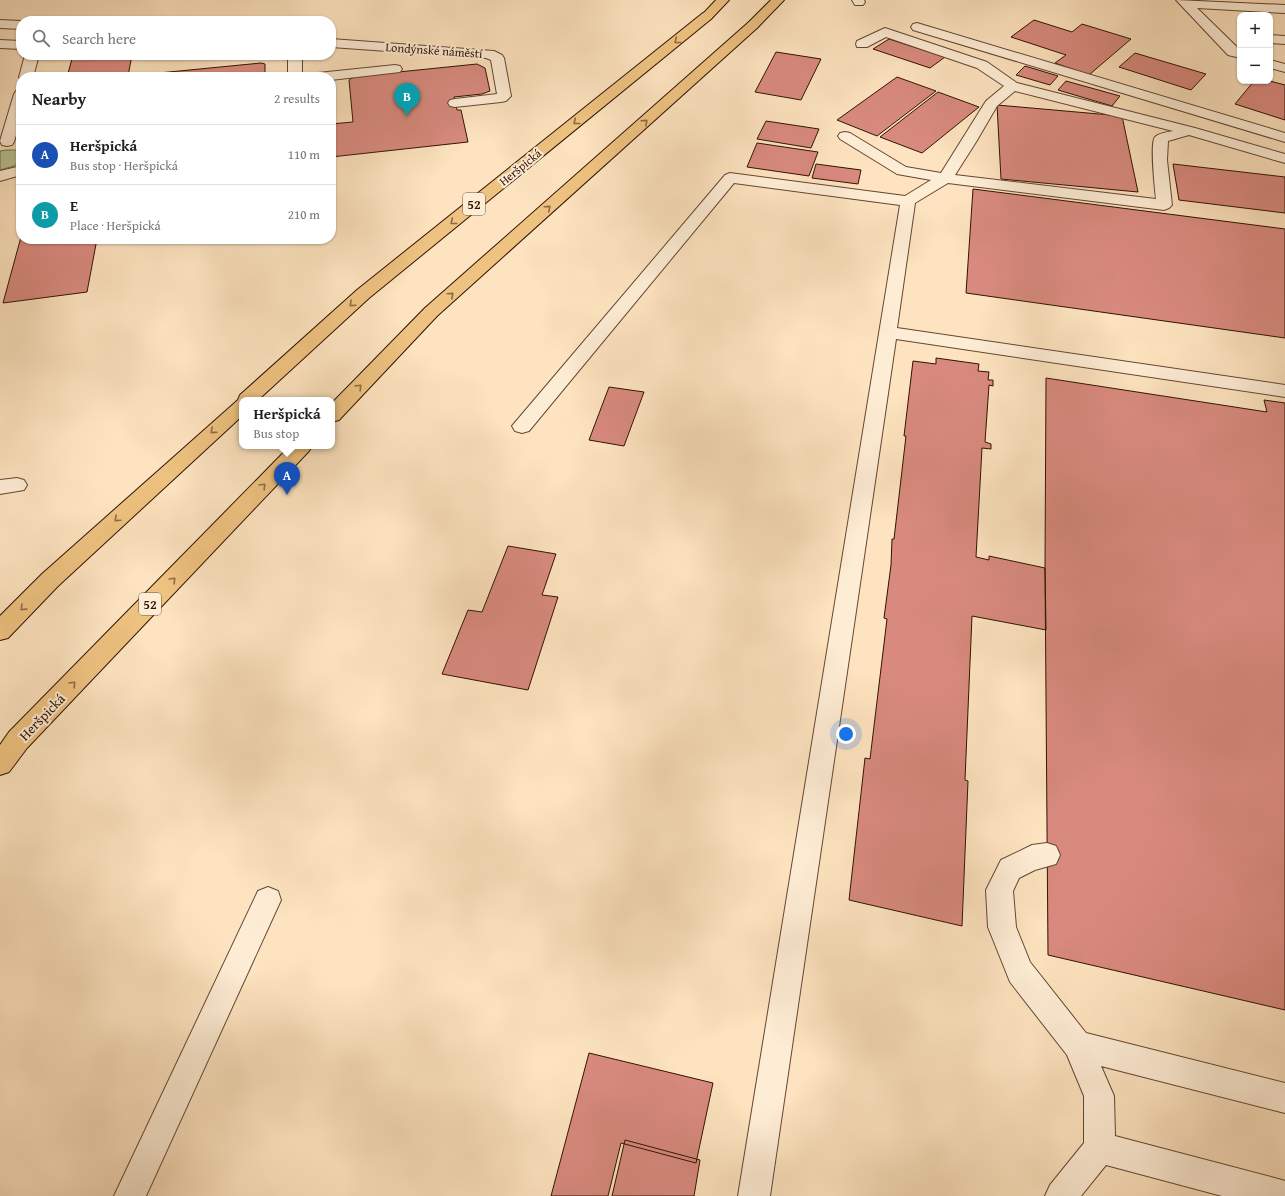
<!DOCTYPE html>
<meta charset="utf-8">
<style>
:root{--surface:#fff;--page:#f2f2f2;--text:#222;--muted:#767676;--line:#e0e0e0;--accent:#b45309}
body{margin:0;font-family:"Gentium Book Plus",serif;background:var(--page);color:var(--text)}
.controls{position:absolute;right:12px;top:12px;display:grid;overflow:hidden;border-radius:8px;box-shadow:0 1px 3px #0004}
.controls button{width:36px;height:36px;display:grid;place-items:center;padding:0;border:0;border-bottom:1px solid var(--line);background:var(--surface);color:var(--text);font:20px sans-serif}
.you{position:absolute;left:846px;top:734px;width:14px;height:14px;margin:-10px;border:3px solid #fff;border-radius:50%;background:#1a73e8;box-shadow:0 0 0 6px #1a73e833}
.badge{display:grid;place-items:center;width:26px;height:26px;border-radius:50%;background:var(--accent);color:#fff;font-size:13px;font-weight:700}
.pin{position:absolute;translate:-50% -33px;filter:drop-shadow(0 1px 2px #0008)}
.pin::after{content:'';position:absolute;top:21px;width:14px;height:12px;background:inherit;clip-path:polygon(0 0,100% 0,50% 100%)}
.popup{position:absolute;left:239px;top:397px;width:96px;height:52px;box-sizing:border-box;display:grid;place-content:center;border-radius:8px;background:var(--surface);filter:drop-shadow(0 1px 3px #0005);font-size:13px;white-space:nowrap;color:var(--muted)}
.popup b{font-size:15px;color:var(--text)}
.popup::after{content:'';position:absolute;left:50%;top:100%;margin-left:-8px;border:8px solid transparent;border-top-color:var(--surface)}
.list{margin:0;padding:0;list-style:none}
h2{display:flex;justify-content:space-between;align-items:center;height:52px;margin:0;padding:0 16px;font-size:17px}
h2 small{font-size:13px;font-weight:400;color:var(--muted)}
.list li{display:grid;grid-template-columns:26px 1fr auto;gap:12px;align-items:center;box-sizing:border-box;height:60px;padding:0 16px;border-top:1px solid var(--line)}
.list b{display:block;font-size:15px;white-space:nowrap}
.list p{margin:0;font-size:13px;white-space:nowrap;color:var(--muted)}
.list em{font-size:13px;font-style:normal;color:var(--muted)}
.icon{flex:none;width:22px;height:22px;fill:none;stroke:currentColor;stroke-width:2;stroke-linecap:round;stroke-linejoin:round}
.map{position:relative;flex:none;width:1285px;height:1196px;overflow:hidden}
.search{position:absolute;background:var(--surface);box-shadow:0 1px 3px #0004;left:16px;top:16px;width:320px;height:44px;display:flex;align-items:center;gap:10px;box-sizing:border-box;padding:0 14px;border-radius:16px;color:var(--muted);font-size:15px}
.panel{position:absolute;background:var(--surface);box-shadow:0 1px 3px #0004;left:16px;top:72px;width:320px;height:172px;border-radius:16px}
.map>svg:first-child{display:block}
.green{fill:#b9c596;stroke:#766c4d}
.building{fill:#d88a7e;stroke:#321204}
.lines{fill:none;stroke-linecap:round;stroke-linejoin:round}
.minor-casing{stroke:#654633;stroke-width:2}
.major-casing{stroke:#321204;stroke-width:2}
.highway-casing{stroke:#321204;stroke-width:2}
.minor{fill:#feedd5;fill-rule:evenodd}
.major{fill:#eec280;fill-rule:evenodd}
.highway{fill:#eec280;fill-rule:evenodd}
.oneway{stroke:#906a42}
.labels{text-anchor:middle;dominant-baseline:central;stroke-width:4;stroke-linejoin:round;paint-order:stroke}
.far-street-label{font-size:12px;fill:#321204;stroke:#feedd5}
.shield{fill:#feedd5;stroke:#6f5443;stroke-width:1}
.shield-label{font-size:13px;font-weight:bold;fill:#321204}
.street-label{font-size:14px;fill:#321204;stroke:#feedd5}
</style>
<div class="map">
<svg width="1285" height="1196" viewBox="0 0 1285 1196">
<rect width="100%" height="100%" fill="#fde3bf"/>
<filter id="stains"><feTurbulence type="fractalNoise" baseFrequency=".005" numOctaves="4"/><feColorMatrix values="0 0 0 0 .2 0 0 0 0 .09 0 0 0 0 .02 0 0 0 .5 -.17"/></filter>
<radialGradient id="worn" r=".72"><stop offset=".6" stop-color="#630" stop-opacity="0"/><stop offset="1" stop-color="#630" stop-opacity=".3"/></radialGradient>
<path class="green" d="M7,150H15L21,153V160L14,166L0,170V151Z"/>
<path class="building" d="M1034,20L1072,32L1082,24L1131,39L1089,75L1055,63L1066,55L1011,37Z
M889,39L945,57L930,68L873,49Z
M776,52L821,59L801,100L755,92Z
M1135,53L1206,74L1191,90L1119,67Z
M73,55H132L128,76L261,63L265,64V77H67Z
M477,64L485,68L490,91L482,94L454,97L457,110H461L468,142L331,157V124L353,122L349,80L352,78L359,76Z
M1025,66L1058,76L1050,85L1016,75Z
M897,77L936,91L877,136L837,120Z
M1066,81L1120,96L1112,106L1058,90Z
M1254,81H1270L1285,85V120L1235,104Z
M938,92L979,107L922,153L880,137Z
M997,105L1122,116L1138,192L1001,179Z
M766,121L819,129L811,148L757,139Z
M757,143L818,152L809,176L747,167Z
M816,164L861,170L858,184L812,178Z
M1173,164L1285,177V213L1179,200Z
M973,189L1285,229V338L966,293Z
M21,237V239H97L87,292L3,303Z
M936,358L979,364L978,371L989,372L988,380H993V386L989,385L985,442L991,444V449L982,448L976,557L989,560V556L1045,568L1046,630L972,616L965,780L968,781L962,926L849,900L865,758L870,759L887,619L884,618L891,565L892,539H894L906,436H904L913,361L936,364Z
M1046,378L1267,412L1264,400L1285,403V1010L1048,955L1045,568Z
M609,387L644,392L624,446L589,440Z
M508,546L556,554L542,595L558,597L528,690L442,674L468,610L482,612Z
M589,1053L713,1083L696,1163L621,1143L608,1196H551Z
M625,1140L700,1160L694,1196H612Z"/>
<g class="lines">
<g class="minor-casing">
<path id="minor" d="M852,0H864L865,2L863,5H855Z
M1176,0L1285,5V13L1197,8L1240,50V58L1228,55Z
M0,20L21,21V29L0,28Z
M917,23L1285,133V142L913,30L911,27L913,24Z
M885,28L987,62L1017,83L1195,128L1285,154V163L1189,135L1168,141L1167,160L1172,205L1169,208L1164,210L948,183L915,203L897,328L1285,385V397L896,339L770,1196H738L900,205L734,183L529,431L522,433L515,431L512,426L725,175L730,173L905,196L931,180L897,174L840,139L838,136L840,133L845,132L850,133L906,167L941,173L986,101L1004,86L977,68L886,37L867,47H857L856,44L857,41ZM1015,91L1173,131C1168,132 1159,133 1155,137C1150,142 1155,190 1156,199L955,175L976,142L997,106Z
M1270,35L1285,36V44L1270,43Z
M331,39L494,51L502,55L504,58L511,96L506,101L501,102L455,107L450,106L448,103L450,100L455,99L497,94L491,60L486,58L331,47Z
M0,40L21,41V49L0,48Z
M25,55H39L33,77H21V79L19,77Z
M288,55H302V77H288Z
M1270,60L1285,64V72L1270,68Z
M395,65L400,66L402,69L400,72L331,80V77H311L313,74L318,73Z
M21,90V118L14,142L12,145L7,146L2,145L0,141L14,94L16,91Z
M21,166V175L0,181V171Z
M17,478L24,480L27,485L24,490L0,494V480Z
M1047,843L1056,846L1060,855L1056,864L1035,870L1019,878L1013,891L1016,927L1030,962L1086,1033L1285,1083V1113L1101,1066L1114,1096L1115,1136L1282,1180L1285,1181V1196H1222L1106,1165L1081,1196H1045L1050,1185L1084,1143V1096L1067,1055L1010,982L988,927L986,890L1001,860L1032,845Z
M268,887L278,891L281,900L146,1196H114L258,891Z"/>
</g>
<g class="major-casing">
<path id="major" d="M716,0H729L711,19H703L701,16Z
M771,0H784L757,28H749L747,25L749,22Z"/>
</g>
<g class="highway-casing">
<path id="highway" d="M707,12L711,13L713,16L711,19L369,298L258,400H242V416L58,586L8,638L0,640V616L42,574L238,400L240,395L357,290L703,13Z
M753,21L757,22L759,25L757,28L437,316L339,420L332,422V403L425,308L749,22Z
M290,446H312L309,451L27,748L9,772L0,775V745L9,732Z"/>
</g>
<use href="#minor" class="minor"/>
<use href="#major" class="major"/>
<use href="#highway" class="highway"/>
</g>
<defs><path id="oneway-chevron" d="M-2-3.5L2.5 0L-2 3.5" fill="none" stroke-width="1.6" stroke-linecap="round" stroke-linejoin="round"/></defs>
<g class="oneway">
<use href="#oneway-chevron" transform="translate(677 41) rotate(141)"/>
<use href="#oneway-chevron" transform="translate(576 122) rotate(141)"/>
<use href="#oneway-chevron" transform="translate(645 122) rotate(-42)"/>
<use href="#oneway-chevron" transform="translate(548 208) rotate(-42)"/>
<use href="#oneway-chevron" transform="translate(453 222) rotate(141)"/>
<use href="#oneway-chevron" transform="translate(451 295) rotate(-42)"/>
<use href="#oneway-chevron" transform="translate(352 304) rotate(138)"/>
<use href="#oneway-chevron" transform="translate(359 387) rotate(-46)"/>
<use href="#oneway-chevron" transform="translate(213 431) rotate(138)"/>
<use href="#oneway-chevron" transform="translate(263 486) rotate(-46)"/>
<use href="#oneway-chevron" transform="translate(117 519) rotate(138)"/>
<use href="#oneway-chevron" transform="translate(173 580) rotate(-46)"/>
<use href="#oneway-chevron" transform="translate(23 608) rotate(135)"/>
<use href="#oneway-chevron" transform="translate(73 684) rotate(-46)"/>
</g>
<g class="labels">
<g class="far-street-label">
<text transform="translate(434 50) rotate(4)">Londýnské náměstí</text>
<text transform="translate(520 167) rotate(-39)">Heršpická</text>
</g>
<g class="shield">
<rect x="463" y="193" width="22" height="22" rx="3"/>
<rect x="139" y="593" width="22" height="22" rx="3"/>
</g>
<g class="shield-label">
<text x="474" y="204">52</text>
<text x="150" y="604">52</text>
</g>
<g class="street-label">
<text transform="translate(42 717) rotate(-46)">Heršpická</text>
</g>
</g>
<rect width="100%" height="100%" filter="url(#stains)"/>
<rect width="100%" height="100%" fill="url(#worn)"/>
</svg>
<div class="controls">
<button>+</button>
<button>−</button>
</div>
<div class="you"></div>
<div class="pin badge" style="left:287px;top:495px;background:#1a4fb4">A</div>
<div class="popup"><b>Heršpická</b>Bus stop</div>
<div class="pin badge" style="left:407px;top:116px;background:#0f9aa8">B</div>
<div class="search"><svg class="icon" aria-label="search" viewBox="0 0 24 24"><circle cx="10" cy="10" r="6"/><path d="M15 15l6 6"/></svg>Search here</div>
<section class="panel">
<h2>Nearby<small>2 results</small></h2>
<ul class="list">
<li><span class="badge" style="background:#1a4fb4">A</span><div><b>Heršpická</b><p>Bus stop · Heršpická</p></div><em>110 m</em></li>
<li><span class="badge" style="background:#0f9aa8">B</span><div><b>E</b><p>Place · Heršpická</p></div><em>210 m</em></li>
</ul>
</section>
</div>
